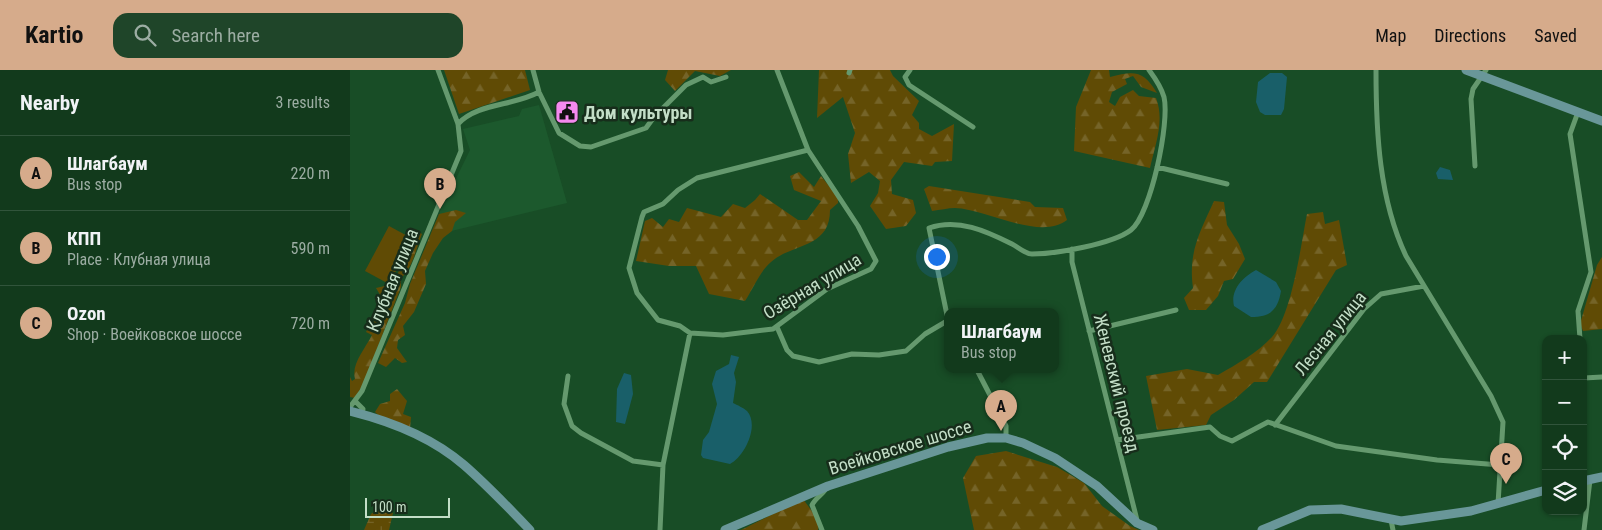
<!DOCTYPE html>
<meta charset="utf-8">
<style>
:root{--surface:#123a1c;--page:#1f4529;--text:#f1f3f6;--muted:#9cada3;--line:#31543b;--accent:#d6ab8b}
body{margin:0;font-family:"Roboto Condensed",sans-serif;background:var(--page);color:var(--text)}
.controls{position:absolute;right:15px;bottom:15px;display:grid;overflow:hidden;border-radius:10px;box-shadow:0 1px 4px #0004}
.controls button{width:45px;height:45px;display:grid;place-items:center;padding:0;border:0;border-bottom:1px solid var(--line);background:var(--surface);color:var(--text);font:25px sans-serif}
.scale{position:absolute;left:15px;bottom:12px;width:85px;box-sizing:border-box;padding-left:5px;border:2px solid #c3dec7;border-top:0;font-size:14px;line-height:18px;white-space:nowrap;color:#c3dec7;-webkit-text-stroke:4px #172d1b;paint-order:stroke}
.you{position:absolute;left:586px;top:186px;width:18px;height:18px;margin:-12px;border:4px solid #fff;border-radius:50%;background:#1a73e8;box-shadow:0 0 0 8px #1a73e833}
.badge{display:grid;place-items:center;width:32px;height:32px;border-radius:50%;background:var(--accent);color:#111;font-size:16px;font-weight:700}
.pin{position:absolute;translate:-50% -41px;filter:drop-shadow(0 1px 2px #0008)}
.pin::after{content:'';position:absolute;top:26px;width:18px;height:15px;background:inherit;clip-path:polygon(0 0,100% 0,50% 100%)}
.popup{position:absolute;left:594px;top:238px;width:115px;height:65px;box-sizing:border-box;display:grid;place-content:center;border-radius:10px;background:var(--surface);filter:drop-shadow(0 1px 4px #0005);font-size:16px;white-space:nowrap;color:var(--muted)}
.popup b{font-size:19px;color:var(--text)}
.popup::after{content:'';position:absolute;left:50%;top:100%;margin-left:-10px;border:10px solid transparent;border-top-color:var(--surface)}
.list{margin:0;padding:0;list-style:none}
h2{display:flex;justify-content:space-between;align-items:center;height:65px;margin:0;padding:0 20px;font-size:21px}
h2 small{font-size:16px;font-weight:400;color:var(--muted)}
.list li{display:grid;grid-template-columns:32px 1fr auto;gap:15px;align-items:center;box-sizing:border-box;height:75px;padding:0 20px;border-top:1px solid var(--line)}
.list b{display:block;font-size:19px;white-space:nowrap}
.list p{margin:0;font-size:16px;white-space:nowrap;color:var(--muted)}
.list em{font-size:16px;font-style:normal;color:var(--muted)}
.icon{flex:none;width:28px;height:28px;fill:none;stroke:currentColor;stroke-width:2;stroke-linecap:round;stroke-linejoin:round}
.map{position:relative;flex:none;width:1252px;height:460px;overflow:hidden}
header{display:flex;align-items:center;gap:30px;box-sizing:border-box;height:70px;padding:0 25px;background:var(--accent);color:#111}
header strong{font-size:24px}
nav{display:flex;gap:28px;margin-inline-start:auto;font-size:18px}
.search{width:350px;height:45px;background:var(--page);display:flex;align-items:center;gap:12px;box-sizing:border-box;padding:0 18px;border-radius:15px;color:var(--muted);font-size:19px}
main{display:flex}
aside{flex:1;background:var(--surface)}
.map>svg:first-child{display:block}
.built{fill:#1c592d}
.forest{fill:url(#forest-firs)}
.wetland{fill:url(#wetland-marsh)}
.garden{fill:#604b05}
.water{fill:#195f69}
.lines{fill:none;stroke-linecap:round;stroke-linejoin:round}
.street{stroke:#65996e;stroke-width:5}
.secondary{stroke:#699799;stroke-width:9}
.labels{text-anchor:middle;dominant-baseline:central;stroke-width:5;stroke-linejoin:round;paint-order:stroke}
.poi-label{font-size:18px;font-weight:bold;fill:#c3dec7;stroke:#172d1b;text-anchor:start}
.street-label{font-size:18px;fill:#c3dec7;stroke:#172d1b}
</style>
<header>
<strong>Kartio</strong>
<div class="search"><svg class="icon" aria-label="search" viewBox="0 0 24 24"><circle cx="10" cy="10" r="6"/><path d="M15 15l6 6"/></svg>Search here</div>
<nav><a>Map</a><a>Directions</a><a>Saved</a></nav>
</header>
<main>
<aside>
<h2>Nearby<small>3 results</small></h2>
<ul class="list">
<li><span class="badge">A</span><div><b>Шлагбаум</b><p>Bus stop</p></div><em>220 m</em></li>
<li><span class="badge">B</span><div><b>КПП</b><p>Place · Клубная улица</p></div><em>590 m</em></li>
<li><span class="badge">C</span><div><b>Ozon</b><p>Shop · Воейковское шоссе</p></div><em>720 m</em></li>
</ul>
</aside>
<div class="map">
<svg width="1252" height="460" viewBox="0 0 1252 460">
<defs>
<pattern id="forest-firs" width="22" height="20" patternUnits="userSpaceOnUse" patternTransform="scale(1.25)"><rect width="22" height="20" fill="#604b05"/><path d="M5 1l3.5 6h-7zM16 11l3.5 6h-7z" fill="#756428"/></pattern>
<pattern id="wetland-marsh" width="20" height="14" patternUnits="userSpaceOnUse" patternTransform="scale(1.25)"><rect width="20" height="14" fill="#604b05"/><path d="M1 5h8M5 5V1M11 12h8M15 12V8" fill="none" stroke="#756428"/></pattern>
</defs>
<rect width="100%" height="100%" fill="#184d26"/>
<path class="built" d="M189,35L217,133L85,165L90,141L120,80L113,59L169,46L172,39Z"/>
<path class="forest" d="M94,0H175L180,20L109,44Z
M318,0H381L370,6L345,1L325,21L315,10Z
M469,0H540L543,6L569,31L562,45L569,53V59L582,66L604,54L602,91L585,92L582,96L554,92L541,110L542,124L563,130L566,143L556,156L536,159L520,136L528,123L530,111L519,102L501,113L498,84L505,63L493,27L467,48Z
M741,0H759L760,7C785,0 794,1 807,23L791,17L783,6L775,9L777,14L762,22L759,32L765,36L770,27L783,20L789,26L806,28C815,51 805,75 800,98L724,81L726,37Z
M449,102L464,117L471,106L488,127V133L480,140C480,179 442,173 421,192C410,201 403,219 395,231L359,224L346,196H319L286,191L295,151L302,148L313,157L319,149L329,152L337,138L371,147L383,134L395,138L405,130L410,124L448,150H457L471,131L444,120L440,106Z
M579,116L680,132L685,137L713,138L717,150C690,171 636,139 605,138C598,138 590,140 582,141L574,119Z
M864,131L874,132L877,155L889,174L895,189L883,209L874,211L868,226L856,240H839L834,228L843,218C838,182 850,162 864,131Z
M106,140L116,143L105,152L102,161L93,168L83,183L75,201L76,214L64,242L53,256L55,265L48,270L47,278L57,292L52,293L45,288L36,297L28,293L55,233L60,214L89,144Z
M973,142L975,154L989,150L997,195L986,200L917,312H904L884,330L861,345L856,355L807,360L796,306L837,299L868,305C887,294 907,283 922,267C942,245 951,174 957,144Z
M65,159L72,164C66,178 63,198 51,208V217L13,315L5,328L0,327V307L2,311L5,309C1,294 15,279 22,265L16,262L21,252L26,251L37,228H32L26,218L43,214L65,165L62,162Z
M1252,187V259L1233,261L1230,254L1247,195Z
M47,319L57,331L53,344L61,347L60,359L33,350L25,342L30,334L40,331V324Z
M656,381L707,397L734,413L752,436L780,456L789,460H624L613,408L626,386Z
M453,429L470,452L468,460H391Z"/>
<path class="wetland" d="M32,437L43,443L39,460H14L21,444Z"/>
<path class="garden" d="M39,156L63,169L39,214L15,201Z"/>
<path class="water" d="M920,3H932L937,7L934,39L931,45H915L910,42L906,32L908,12Z
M1090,97L1100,100L1103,110L1088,109L1086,103Z
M906,200L926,212L931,221C928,240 920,247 901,247L884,236C880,220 893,207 906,200Z
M381,285L389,287L384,303L386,312L383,333C387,335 394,338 397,341C410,356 394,387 380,394L353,388L351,385L353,370L359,362L367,334L362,314L366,301L379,294Z
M274,303L281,305L283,324L275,354L266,352L267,319Z"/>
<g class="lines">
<path class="street" d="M183,0L189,22L209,63L230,76L241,77L296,58L304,47L336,15L353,7L361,12L376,7
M560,0L555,7L559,15L623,57
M1026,0C1026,62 1029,129 1056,186L1141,326L1153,352L1148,434
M499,3L500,0
M1228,42L1220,64L1241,202L1228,241L1230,269
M108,54C127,33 164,36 189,22
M1125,96L1121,29L1123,19L1136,0
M807,97L877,114
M722,179V192L787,450
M597,245L579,158C608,148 636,161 662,174C668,177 675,184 682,184C705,184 763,174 781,160C801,144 820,52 814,27C811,17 805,8 799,0
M427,257L437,280L443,286L469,292L502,284L529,285L556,281L575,264L597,251
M739,261L826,240
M340,263L373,265L423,259L477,219L521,199L526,191L508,156L458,80
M1233,298L1234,308L1252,307
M627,300L656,356V368
M218,306L214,334L222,356L231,363L283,391L313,395
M5,331L13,339L12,344
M0,337L12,321L111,81L108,54L88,0
M925,355L1014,239L1031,224L1074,216
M767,370L860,357L870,366L882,371L918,352L986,376L1087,390L1150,395
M1041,450L1043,460
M310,460L313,395L340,263L330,256L308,250L287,223L279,198L292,147L294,142L313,134L328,120L347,108L458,80L427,0
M472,460L462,435C466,427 473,425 477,417
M1234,460L1240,410"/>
<path class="secondary" d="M1116,0L1252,51
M0,341C40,351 83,368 114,395C137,415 159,438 180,460
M1233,411L1252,407
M375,460L478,416L598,377L637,368H656L673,373L705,388L747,416L787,453L803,460
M912,460L960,440L991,439L1051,451L1121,441L1196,420"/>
</g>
<defs>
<g id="civic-square" transform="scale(1.25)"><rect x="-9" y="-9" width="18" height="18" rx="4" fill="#f589ef" stroke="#172d1b"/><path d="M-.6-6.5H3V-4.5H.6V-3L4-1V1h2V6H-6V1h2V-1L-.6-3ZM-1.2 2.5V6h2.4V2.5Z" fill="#111"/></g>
</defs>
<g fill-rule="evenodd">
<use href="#civic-square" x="217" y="42"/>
</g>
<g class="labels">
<g class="poi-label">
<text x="234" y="42">Дом культуры</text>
</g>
<g class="street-label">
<text transform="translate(42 210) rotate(-68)">Клубная улица</text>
<text transform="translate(462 216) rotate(-31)">Озёрная улица</text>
<text transform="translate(980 263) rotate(-51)">Лесная улица</text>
<text transform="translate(767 313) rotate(76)">Женевский проезд</text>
<text transform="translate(550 377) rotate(-17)">Воейковское шоссе</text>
</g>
</g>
</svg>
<div class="controls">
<button>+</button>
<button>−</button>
<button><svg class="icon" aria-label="locate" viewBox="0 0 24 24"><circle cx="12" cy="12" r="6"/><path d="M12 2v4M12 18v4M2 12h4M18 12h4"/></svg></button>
<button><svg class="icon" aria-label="layers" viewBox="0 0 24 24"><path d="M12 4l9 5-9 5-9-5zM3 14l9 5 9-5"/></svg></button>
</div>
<div class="scale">100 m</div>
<div class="you"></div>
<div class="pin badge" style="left:651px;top:361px">A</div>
<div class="popup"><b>Шлагбаум</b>Bus stop</div>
<div class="pin badge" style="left:90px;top:139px">B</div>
<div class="pin badge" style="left:1156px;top:414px">C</div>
</div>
</main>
